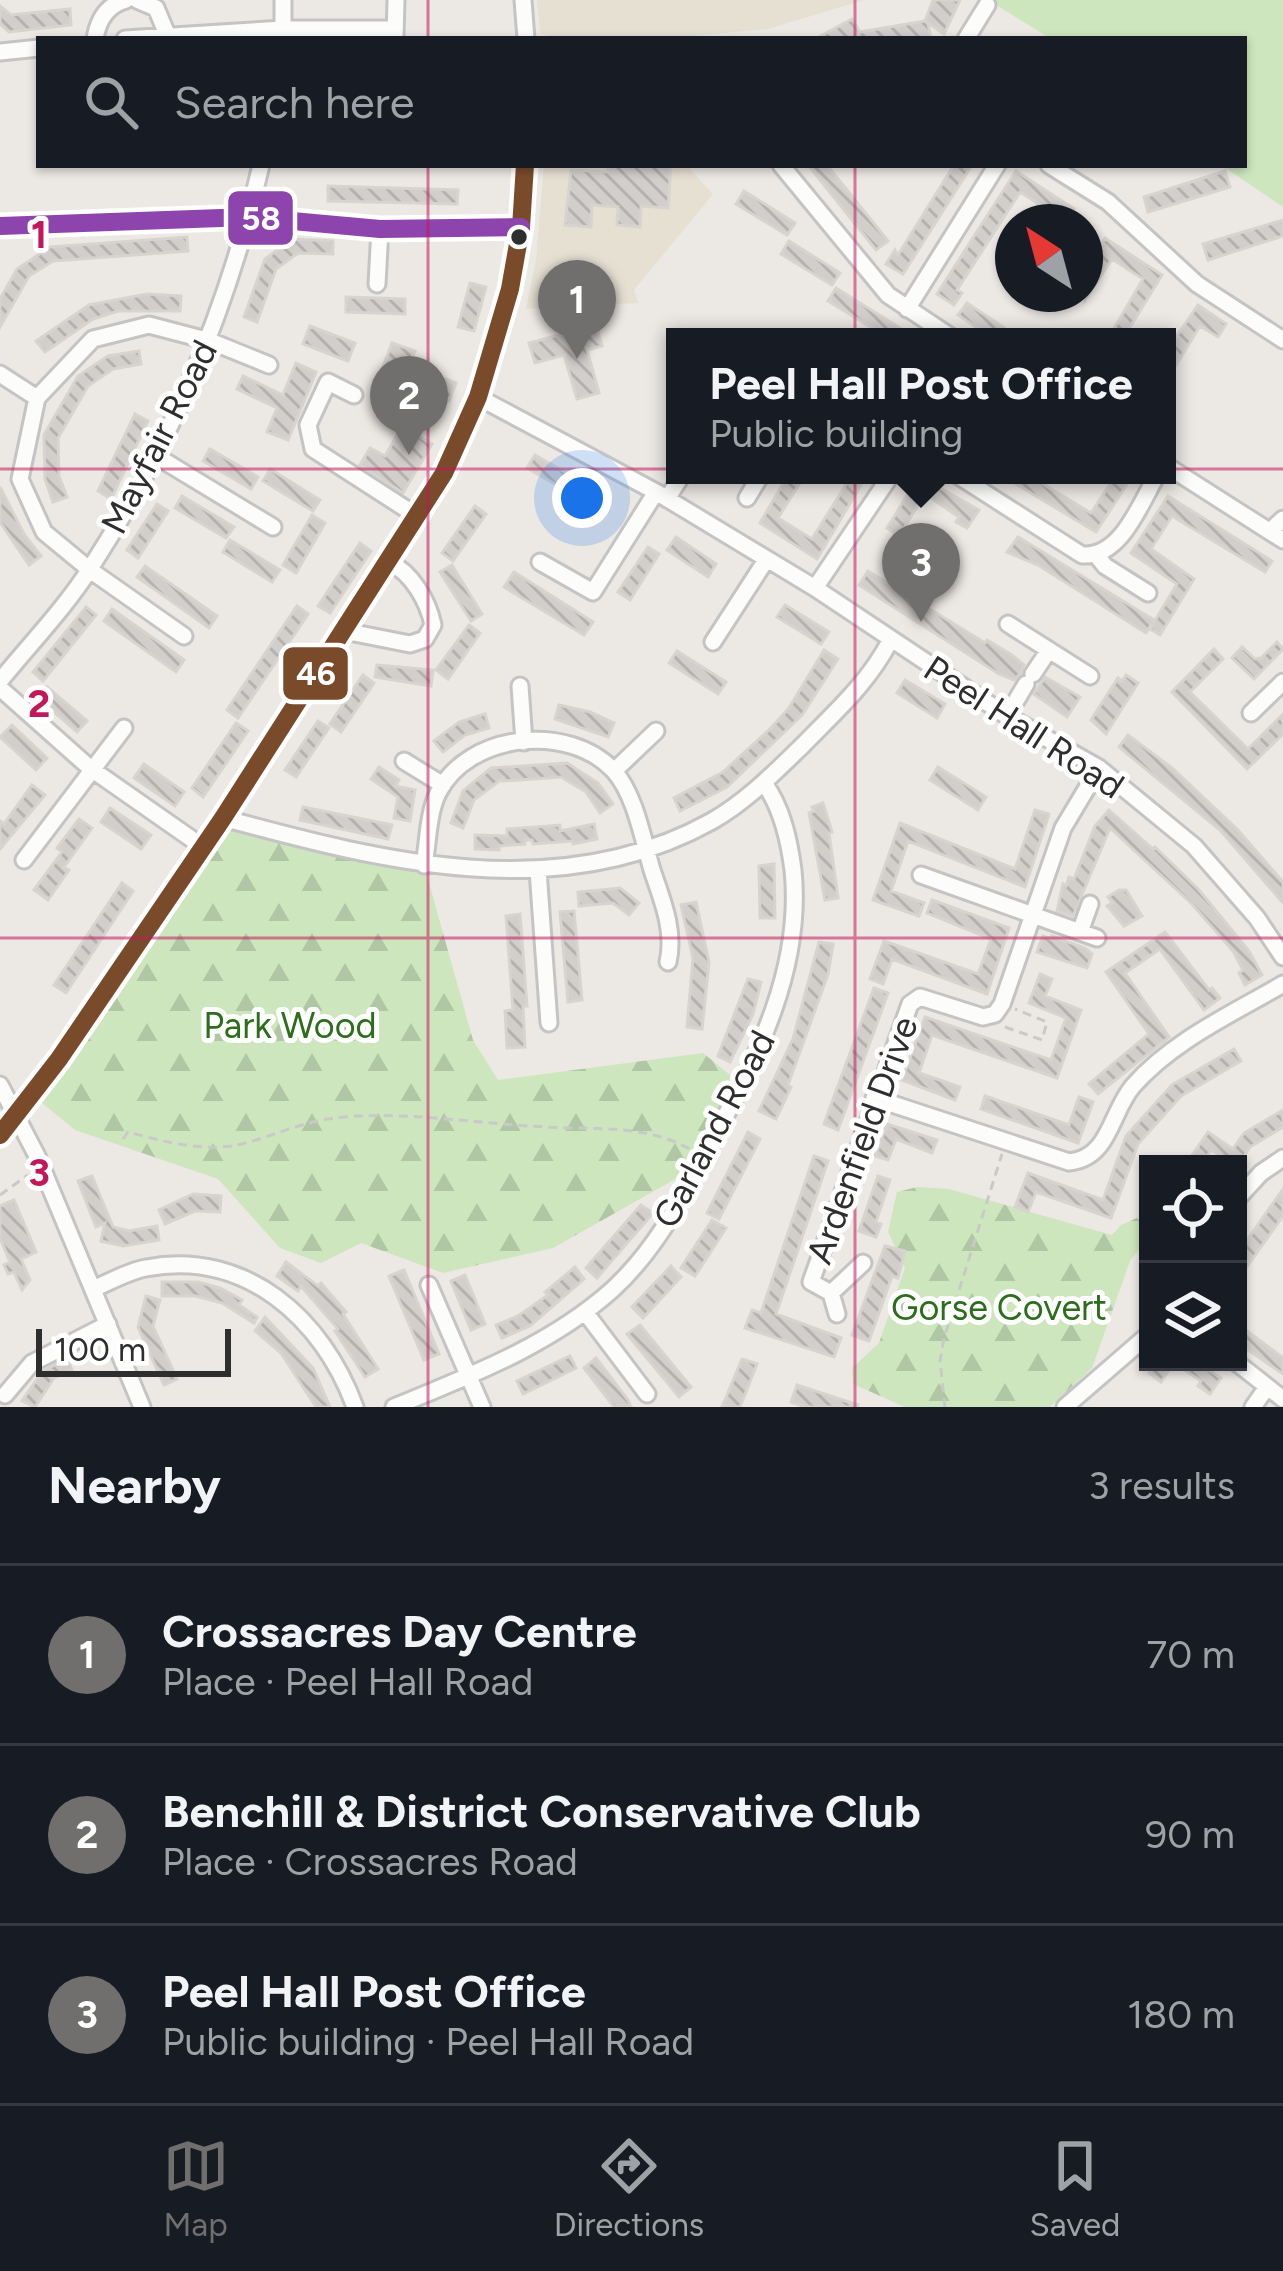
<!DOCTYPE html>
<meta charset="utf-8">
<style>
:root{--surface:#171b24;--page:#242831;--text:#f1f3f6;--muted:#9ea1a6;--line:#363941;--accent:#706f6e}
body{margin:0;font-family:Figtree,sans-serif;background:var(--page);color:var(--text)}
.controls{position:absolute;right:36px;bottom:36px;display:grid;overflow:hidden;border-radius:0px;box-shadow:0 3px 9px #0004}
.controls button{width:108px;height:108px;display:grid;place-items:center;padding:0;border:0;border-bottom:3px solid var(--line);background:var(--surface);color:var(--text);font:60px sans-serif}
.compass{position:absolute;left:995px;top:204px;width:108px;height:108px;border-radius:50%;background:var(--surface);box-shadow:0 3px 9px #0004;rotate:324deg}
.scale{position:absolute;left:36px;bottom:30px;width:195px;box-sizing:border-box;padding-left:12px;border:6px solid #2e2e2e;border-top:0;font-size:33px;line-height:42px;white-space:nowrap;color:#2e2e2e;-webkit-text-stroke:9px #fff;paint-order:stroke}
.you{position:absolute;left:582px;top:498px;width:42px;height:42px;margin:-30px;border:9px solid #fff;border-radius:50%;background:#1a73e8;box-shadow:0 0 0 18px #1a73e833}
.badge{display:grid;place-items:center;width:78px;height:78px;border-radius:50%;background:var(--accent);color:#fff;font-size:39px;font-weight:700}
.pin{position:absolute;translate:-50% -99px;filter:drop-shadow(0 3px 6px #0008)}
.pin::after{content:'';position:absolute;top:63px;width:42px;height:36px;background:inherit;clip-path:polygon(0 0,100% 0,50% 100%)}
.popup{position:absolute;left:666px;top:328px;width:510px;height:156px;box-sizing:border-box;display:grid;place-content:center;border-radius:0px;background:var(--surface);filter:drop-shadow(0 3px 9px #0005);font-size:39px;white-space:nowrap;color:var(--muted)}
.popup b{font-size:45px;color:var(--text)}
.popup::after{content:'';position:absolute;left:50%;top:100%;margin-left:-24px;border:24px solid transparent;border-top-color:var(--surface)}
.list{margin:0;padding:0;list-style:none}
h2{display:flex;justify-content:space-between;align-items:center;height:156px;margin:0;padding:0 48px;font-size:51px}
h2 small{font-size:39px;font-weight:400;color:var(--muted)}
.list li{display:grid;grid-template-columns:78px 1fr auto;gap:36px;align-items:center;box-sizing:border-box;height:180px;padding:0 48px;border-top:3px solid var(--line)}
.list b{display:block;font-size:45px;white-space:nowrap}
.list p{margin:0;font-size:39px;white-space:nowrap;color:var(--muted)}
.list em{font-size:39px;font-style:normal;color:var(--muted)}
.icon{flex:none;width:66px;height:66px;fill:none;stroke:currentColor;stroke-width:2;stroke-linecap:round;stroke-linejoin:round}
.map{position:relative;flex:none;width:1283px;height:1407px;overflow:hidden}
.search{position:absolute;background:var(--surface);box-shadow:0 3px 9px #0004;left:36px;right:36px;top:36px;height:132px;display:flex;align-items:center;gap:30px;box-sizing:border-box;padding:0 42px;border-radius:0px;color:var(--muted);font-size:45px}
.sheet{height:696px;background:var(--surface)}
nav{display:flex;justify-content:space-around;align-items:center;box-sizing:border-box;height:168px;border-top:3px solid var(--line);background:var(--surface);font-size:33px;color:var(--muted)}
nav a{display:grid;justify-items:center;gap:6px}
nav .on{color:var(--accent)}
.map>svg:first-child{display:block}
.education{fill:#e6e0d3}
.grass{fill:#cee6be}
.forest{fill:url(#forest-firs)}
.building{fill:url(#building-back-hatch);stroke:#d7d4d0;stroke-width:3}
.lines{fill:none;stroke-linecap:round;stroke-linejoin:round}
.minor-casing{stroke:#c5c4c5;stroke-width:21}
.path{stroke:#c9c9c8;stroke-width:3;stroke-dasharray:9 6;stroke-linecap:butt}
.minor{stroke:#fcfcfb;stroke-width:15}
.bus-1-casing{stroke:#fff;stroke-width:27}
.bus-2-casing{stroke:#fff;stroke-width:27}
.bus-1{stroke:#7a4b2a;stroke-width:18}
.bus-2{stroke:#8e44ad;stroke-width:18}
.grid{fill:none;stroke:#c2185b;stroke-width:3;stroke-opacity:0.55}
.bus-dot{fill:#2e2e2e;stroke:#fff;stroke-width:4.5}
.labels{text-anchor:middle;dominant-baseline:central;stroke-width:10;stroke-linejoin:round;paint-order:stroke}
.street-label{font-size:36px;fill:#2e2e2e;stroke:#fff}
.park-label{font-size:36px;fill:#2c6e1b;stroke:#fff}
.grid-label{font-size:39px;text-anchor:middle;font-weight:bold;fill:#c2185b;stroke:#fff;stroke-width:10;stroke-linejoin:round;paint-order:stroke}
.line-badge{stroke:#fff;stroke-width:4.5}
.badge-label{font-size:33px;text-anchor:middle;font-weight:bold;fill:#fff}
</style>
<div class="map">
<svg width="1283" height="1407" viewBox="0 0 1283 1407">
<defs>
<pattern id="forest-firs" width="22" height="20" patternUnits="userSpaceOnUse" patternTransform="scale(3)"><rect width="22" height="20" fill="#cee6be"/><path d="M5 1l3.5 6h-7zM16 11l3.5 6h-7z" fill="#b1c6a4"/></pattern>
<pattern id="building-back-hatch" width="6" height="6" patternUnits="userSpaceOnUse" patternTransform="scale(3)"><rect width="6" height="6" fill="#d1cecb"/><path d="M-1 5l2 2M0 0l6 6M5-1l2 2" fill="none" stroke="#b4b1af"/></pattern>
</defs>
<rect width="100%" height="100%" fill="#ece8e4"/>
<path class="education" d="M537,0H864L768,29L661,39H554L540,33Z
M544,165H686L713,194L634,290L638,303L526,309L536,260Z"/>
<path class="grass" d="M988,0H1283V207L1221,165H1244V39H1051Z"/>
<path class="forest" d="M223,818L424,865L473,1040L498,1080L703,1053L730,1075L732,1092L695,1168L553,1248L443,1273L361,1243L321,1263L280,1248L218,1179L75,1130L36,1098Z
M917,1187L949,1189L1112,1235L1121,1225L1137,1218L1148,1231V1238L1130,1261L1092,1368L1050,1407H905L853,1384L852,1368L879,1343L905,1268L888,1232L897,1192Z"/>
<path class="building" d="M933,0H960L944,34L928,23L931,39H815L852,19L860,32L925,21Z
M0,6L11,15L70,9L71,25L9,32L0,24Z
M608,165H671L668,208L641,206L640,227L617,225L618,207L592,205L591,227L565,225L571,170L608,172Z
M808,165H827L888,241L876,250Z
M954,165H972L903,274L886,264L895,250L898,255Z
M1016,171L1074,209L1065,222H1057L1050,218L1053,213L1020,192L957,290L962,293L954,305L937,294Z
M1225,171L1230,187L1148,212L1144,197Z
M328,186L458,190L457,204L328,201Z
M744,191L795,223L787,235L736,204Z
M1283,220V236L1208,260L1203,244Z
M187,237L188,251L53,261L29,276L0,327V299L17,269L50,247Z
M1105,238L1162,275L1124,337H1109L1143,279L1112,259L1085,300V273Z
M292,239L333,241V254L298,253L276,269L257,322L244,317L265,259Z
M789,241L840,273L832,285L781,254Z
M470,283L486,287L474,331L458,327Z
M836,288L892,323L914,337H887L828,301Z
M147,294L181,296L180,311H118L93,319L45,352L36,341L89,305Z
M346,297L405,299V314L346,312Z
M967,303L1018,337H991L958,315Z
M1198,305L1226,324L1218,337L1200,326L1167,380V350Z
M596,325L602,346L587,350L599,393L577,399L564,355L535,363L529,343Z
M310,326L355,343L348,361L303,344Z
M392,343L415,351L412,357L429,364L426,372L456,383L449,401L401,384L400,388L378,380Z
M139,351L141,364L113,369L88,386L58,438L59,476L67,497L53,502L45,479L44,435L78,376L108,356Z
M296,363L316,372L288,440L267,432L277,408L237,389L243,376L283,395Z
M391,413L416,428L412,432L432,444L403,493L360,465L370,448L385,456L399,432L385,423Z
M135,414L148,421L111,499L98,491Z
M210,449L258,477L251,489L203,461Z
M535,455L607,496L600,510L527,468Z
M270,469L320,500L313,511L263,481Z
M788,475H805L778,518L812,539L852,475H867L817,559L760,523Z
M1001,475H1028L1091,513L1116,475H1133L1096,532Z
M919,476L979,510L967,528L956,522L959,517L925,494L899,536L887,528Z
M0,487L24,534L41,556L29,565L0,522Z
M182,496L234,527L226,538L175,508Z
M1168,496L1272,561L1265,572L1172,516L1151,549L1194,579L1160,635L1150,629L1177,584L1131,553Z
M157,504L168,511L138,558L127,550Z
M475,506L486,514L453,561L442,553Z
M312,515L325,523L296,573L283,565Z
M676,537L716,564L708,577L667,550Z
M1018,537L1154,620L1146,633L1038,565L1007,552Z
M230,540L280,570L272,582L223,552Z
M360,543L371,551L330,613L318,606Z
M648,547L659,554L630,600L618,592Z
M452,565L482,614L471,621L440,572Z
M145,566L217,616L209,628L137,577Z
M868,571L985,643L987,640L1012,655L1024,665L1021,673L1014,680L999,674L859,585Z
M514,572L593,622L584,635L504,587Z
M785,605L829,632L821,644L777,617Z
M297,606L308,614L238,718L227,710Z
M86,607L96,615L43,681L33,672Z
M112,609L184,660L176,672L104,621Z
M469,625L480,633L448,679L436,670Z
M1277,642L1283,649L1254,679L1232,658L1242,647L1255,659L1261,658Z
M1214,649L1223,659L1190,692L1248,749L1283,714V734L1247,769L1172,692Z
M824,650L838,659L802,715L727,787L680,811L674,798L723,772L770,729L789,708Z
M677,651L726,682L718,694L669,663Z
M377,665L433,670L431,686L375,677Z
M363,675L374,683L341,732L330,724Z
M1126,675L1138,683L1106,734L1091,720L1118,678L1122,681Z
M1045,677L1080,697L1067,717L1034,694Z
M905,680L945,704L937,718L897,693Z
M47,687L87,721L77,732L38,698Z
M559,705L590,712L614,723L608,737L555,719Z
M485,714L489,728L465,735L443,752L434,741L459,722Z
M318,721L329,728L296,777L285,770Z
M236,723L248,731L203,797L192,788Z
M12,725L47,758L36,770L0,737Z
M1128,735L1172,768L1237,829L1283,882V903L1220,830L1119,747Z
M567,763L598,783L613,804L600,813L586,792L561,777L503,781V778L474,800L463,828L451,823L463,791L491,768Z
M144,764L184,792L175,806L134,778Z
M379,767L399,780L395,786L415,790L410,821L394,818L398,797L371,779Z
M938,767L986,797L978,810L930,780Z
M32,785L45,795L0,849V821L4,824Z
M823,803L832,832L829,833L838,898L825,900L809,813L814,811L812,807Z
M303,807L392,825L388,839L300,820Z
M110,808L151,835L141,849L101,822Z
M1035,810L1049,814L1025,887L908,841L891,891L924,903L919,916L873,900L900,823L1015,869Z
M1109,810L1153,849L1155,847L1199,890L1249,951L1262,975L1245,985L1239,973L1243,970L1233,951L1192,904L1110,828L1073,916L1057,911L1063,884L1066,886L1069,877L1074,879L1095,826Z
M79,819L92,828L64,867L69,870L48,900L34,890L62,852L57,848Z
M594,824L597,839L573,844L572,841L533,844L532,840H525V844L499,846V850L475,849V835L507,836V829L560,825V831Z
M774,864L775,918H760L759,866Z
M122,883L133,891L66,993L54,985Z
M620,888L639,903L629,915L613,903L579,906L578,892Z
M1119,890H1126L1142,916L1124,926L1107,906L1112,903L1108,897Z
M932,900L1009,928L987,994L892,959L883,984L870,979L884,941L978,974L991,939L927,913Z
M696,902L709,962L702,1029L687,1027L693,958L681,905Z
M574,911L582,1000L568,1002L560,912Z
M520,914L527,1006H523L525,1047L507,1048L505,1011L513,1010L506,916Z
M1165,932L1209,990L1212,988L1220,998L1204,1010L1160,949L1125,973L1169,1037L1098,1094L1089,1084L1149,1034L1106,972Z
M1043,936L1051,939L1052,936L1085,948L1092,954L1087,968L1037,952Z
M819,942L833,944L828,974L788,1085L791,1087L776,1119L759,1111L793,1039Z
M1040,974L1052,979L1045,996L1081,1010L1057,1078L932,1035L919,1073L960,1087L955,1100L902,1080L925,1017L1051,1060L1066,1018L1029,1003Z
M748,979L761,982L753,1014L730,1062L718,1056Z
M874,988L888,993L838,1130L824,1124Z
M1234,1049L1241,1061L1181,1096L1138,1144L1111,1218L1036,1192L1028,1212L1015,1207L1028,1173L1103,1200L1126,1136L1172,1085Z
M985,1096L1069,1125L1079,1097L1093,1102L1078,1143L981,1109Z
M1283,1110V1127L1250,1147L1238,1165L1211,1150L1202,1164H1186L1208,1132L1233,1149L1244,1133Z
M887,1124L937,1140L932,1153L896,1139L888,1160L875,1156Z
M748,1132L760,1139L719,1219L707,1213Z
M814,1156L828,1161L776,1314L841,1338L834,1357L745,1328L752,1310L761,1313Z
M92,1176L113,1227L129,1231L157,1226L159,1240L123,1246L101,1241L105,1223L96,1227L78,1181Z
M878,1176L890,1180L876,1222L881,1224L876,1237L859,1231Z
M1283,1189V1216L1246,1268L1238,1263V1253Z
M193,1194L221,1196L220,1212L195,1211L165,1224L159,1210Z
M14,1200L36,1252L21,1259L30,1280L22,1290L14,1272L8,1274L4,1265L10,1262L0,1238V1206Z
M641,1205L653,1213L597,1278L586,1268Z
M712,1220L726,1228L695,1276L681,1268Z
M885,1246L905,1251L898,1278L892,1276L869,1341L852,1335Z
M286,1262L318,1286L321,1283L346,1312L343,1314L378,1369L365,1377L335,1331L338,1329L301,1286L298,1291L277,1276Z
M671,1266L681,1277L643,1318L632,1307Z
M575,1267L584,1279L530,1326L502,1338L496,1325L518,1316L548,1295L545,1292Z
M404,1270L439,1354L424,1360L389,1276Z
M465,1275L485,1324L471,1330L451,1281Z
M162,1282H198L220,1288L242,1300L239,1305L257,1317L254,1323L222,1303L196,1296H162Z
M146,1296L160,1300L153,1326L177,1379L164,1385L138,1327Z
M265,1317L313,1368L330,1407H316L281,1353L255,1331Z
M1238,1324L1283,1358V1374L1238,1343Z
M640,1325L691,1387L679,1397L627,1334Z
M570,1356L576,1368L523,1394L517,1381Z
M67,1358L72,1370L54,1378L35,1407L22,1401L42,1372Z
M596,1358L628,1400L631,1407H614L584,1368Z
M742,1359L757,1364L740,1407H722Z
M1157,1362H1197L1221,1378L1210,1394L1198,1386L1201,1381L1174,1363L1161,1382L1149,1373Z
M797,1385L858,1405L857,1407H805L791,1402Z"/>
<g class="lines">
<g class="minor-casing">
<path id="minor" d="M137,0L156,8L169,39
M523,0L526,39
M283,36V0
M395,36L396,0
M95,39C98,20 107,5 126,0
M125,39L284,29H395
M966,39L987,5
M0,52L39,48
M781,165L888,295L951,337
M1049,165L1108,202L1197,284L1283,340
M0,226L249,217L380,229L521,227
M377,284L380,229
M907,309L997,165
M0,374L37,398
M354,395L328,382L308,425L313,449L417,516
M478,397L656,492L815,588L1007,716L1099,768L1194,846L1257,918L1283,957
M156,456L273,527
M1167,466L1283,540
M957,475L1082,555C1121,558 1140,504 1157,475
M747,498L761,475
M667,499L682,475
M1270,531L1283,519
M1097,556L1105,566L1148,593
M540,562L593,592L656,492
M815,588L891,475
M1008,624L1090,676
M344,631L410,644L425,639L433,625C428,601 412,573 389,562
M184,636L90,570L44,532L20,479L37,398L93,339L149,325L210,341L269,365
M713,642L766,560
M1033,674L1049,650
M0,681C30,644 66,607 91,567C171,443 228,309 261,165
M520,686L524,742
M0,688L90,768L203,847
M1251,713L1283,682
M1007,716L1026,684
M404,761L443,785
M614,771L656,731
M223,818C382,861 558,907 712,821C747,801 775,772 803,745C836,711 868,683 890,641
M24,860L124,728
M424,865C428,843 428,813 438,793C468,733 569,722 614,771C636,796 643,841 653,873C663,902 675,932 668,962
M538,870L549,1023
M921,875L1097,938
M1080,932L1090,904
M0,1085L37,1156L142,1407
M874,1098L1069,1162C1110,1158 1110,1113 1133,1086C1172,1041 1232,1014 1283,984
M0,1135L59,1059L223,818L444,473L478,397L510,289L521,227L525,165
M1238,1198L1261,1173L1283,1158
M863,1263L831,1293L811,1282L910,1004L920,997L983,1017L995,1014L1002,1004L1063,828L1099,768
M429,1285L482,1407
M93,1289C110,1282 128,1271 146,1268C246,1249 323,1319 355,1407
M831,1293L837,1314
M585,1312L647,1394
M1236,1362L1283,1399
M5,1395L32,1363L108,1324
M394,1407C471,1375 549,1346 612,1290C658,1248 685,1193 714,1138C758,1054 803,968 793,870C789,839 782,808 764,783
M1065,1407L1148,1335
M1253,1407L1267,1387"/>
</g>
<path class="path" d="M1005,1027L1042,1040L1047,1022L1015,1009
M123,1139L128,1132C162,1141 201,1152 237,1145C269,1138 301,1122 334,1118C404,1110 477,1124 546,1127C596,1130 644,1124 690,1149
M0,1195L28,1175
M945,1407L940,1361L944,1338L1002,1154"/>
<use href="#minor" class="minor"/>
<g class="bus-1-casing">
<path id="bus-1" d="M0,1135L59,1059L223,818L444,473L478,397L510,289L521,227L525,165"/>
</g>
<g class="bus-2-casing">
<path id="bus-2" d="M0,226L249,217L380,229L521,227"/>
</g>
<use href="#bus-1" class="bus-1"/>
<use href="#bus-2" class="bus-2"/>
</g>
<path class="grid" d="M428,0V39M855,0V39M428,165V1407M855,165V1407M0,469H1283M0,938H1283"/>
<circle class="bus-dot" cx="519" cy="237" r="10"/>
<g class="labels">
<g class="street-label">
<text transform="translate(159 437) rotate(-63)">Mayfair Road</text>
<text transform="translate(1024 727) rotate(33)">Peel Hall Road</text>
<text transform="translate(714 1129) rotate(-62)">Garland Road</text>
<text transform="translate(862 1140) rotate(-70)">Ardenfield Drive</text>
</g>
<g class="park-label">
<text x="290" y="1025">Park Wood</text>
<text x="999" y="1307">Gorse Covert</text>
</g>
</g>
<g class="grid-label">
<text x="39" y="248">1</text>
<text x="39" y="717">2</text>
<text x="39" y="1186">3</text>
</g>
<g class="line-badge">
<rect x="226" y="189" width="69" height="58" rx="12" fill="#8e44ad"/>
<rect x="281" y="645" width="69" height="57" rx="12" fill="#7a4b2a"/>
</g>
<g class="badge-label">
<text x="261" y="230">58</text>
<text x="316" y="685">46</text>
</g>
</svg>
<div class="controls">
<button><svg class="icon" aria-label="locate" viewBox="0 0 24 24"><circle cx="12" cy="12" r="6"/><path d="M12 2v4M12 18v4M2 12h4M18 12h4"/></svg></button>
<button><svg class="icon" aria-label="layers" viewBox="0 0 24 24"><path d="M12 4l9 5-9 5-9-5zM3 14l9 5 9-5"/></svg></button>
</div>
<svg class="compass" viewBox="-18 -18 36 36"><path d="M0-13l5 13h-10z" fill="#e53935"/><path d="M0 13l5-13h-10z" fill="#9ea1a6"/></svg>
<div class="scale">100 m</div>
<div class="you"></div>
<div class="pin badge" style="left:577px;top:359px">1</div>
<div class="pin badge" style="left:409px;top:455px">2</div>
<div class="pin badge" style="left:921px;top:622px">3</div>
<div class="popup"><b>Peel Hall Post Office</b>Public building</div>
<div class="search"><svg class="icon" aria-label="search" viewBox="0 0 24 24"><circle cx="10" cy="10" r="6"/><path d="M15 15l6 6"/></svg>Search here</div>
</div>
<section class="sheet">
<h2>Nearby<small>3 results</small></h2>
<ul class="list">
<li><span class="badge">1</span><div><b>Crossacres Day Centre</b><p>Place · Peel Hall Road</p></div><em>70 m</em></li>
<li><span class="badge">2</span><div><b>Benchill &amp; District Conservative Club</b><p>Place · Crossacres Road</p></div><em>90 m</em></li>
<li><span class="badge">3</span><div><b>Peel Hall Post Office</b><p>Public building · Peel Hall Road</p></div><em>180 m</em></li>
</ul>
</section>
<nav>
<a class="on"><svg class="icon" aria-label="map" viewBox="0 0 24 24"><path d="M3 6l6-2 6 2 6-2v14l-6 2-6-2-6 2zM9 4v14M15 6v14"/></svg>Map</a>
<a><svg class="icon" aria-label="directions" viewBox="0 0 24 24"><path d="M12 3l9 9-9 9-9-9zM9 14v-3h6M13 9l2 2-2 2"/></svg>Directions</a>
<a><svg class="icon" aria-label="saved" viewBox="0 0 24 24"><path d="M7 4h10v16l-5-4-5 4z"/></svg>Saved</a>
</nav>
